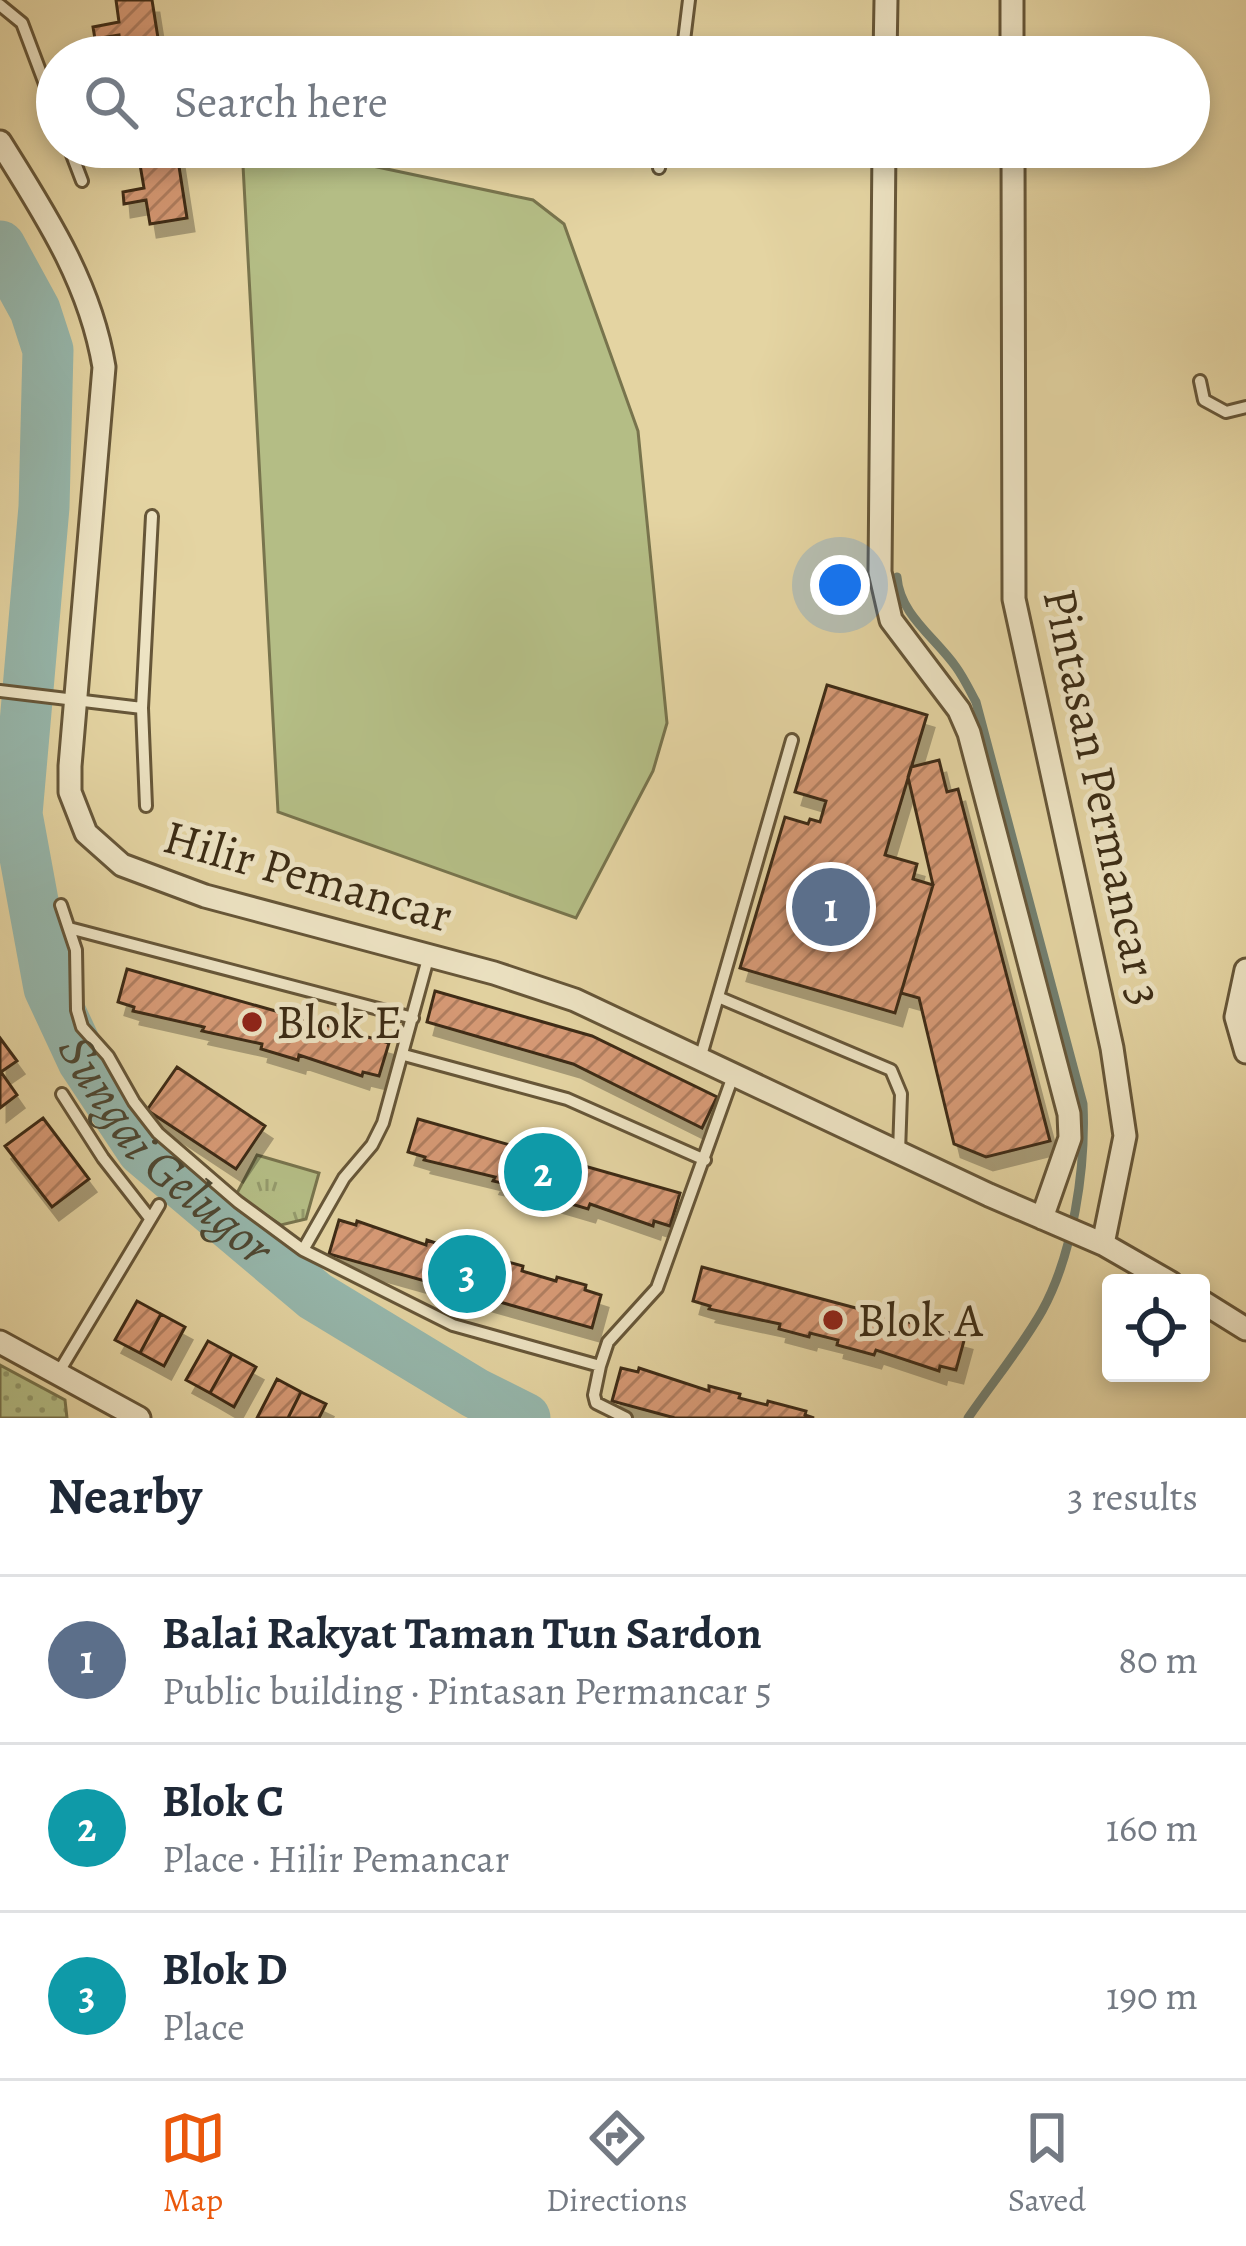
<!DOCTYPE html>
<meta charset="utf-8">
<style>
:root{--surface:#fff;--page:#f6f6f7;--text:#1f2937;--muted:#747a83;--line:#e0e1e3;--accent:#ea580c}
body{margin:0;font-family:Alegreya,serif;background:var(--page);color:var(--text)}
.controls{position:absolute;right:36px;bottom:36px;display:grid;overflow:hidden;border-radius:12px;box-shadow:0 6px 18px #0003}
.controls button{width:108px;height:108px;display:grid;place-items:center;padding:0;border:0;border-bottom:3px solid var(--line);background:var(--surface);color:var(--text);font:60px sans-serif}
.you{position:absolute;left:840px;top:585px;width:42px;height:42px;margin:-30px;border:9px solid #fff;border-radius:50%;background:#1a73e8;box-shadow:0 0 0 18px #1a73e833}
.badge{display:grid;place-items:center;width:78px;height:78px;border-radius:50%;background:var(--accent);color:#fff;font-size:39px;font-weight:700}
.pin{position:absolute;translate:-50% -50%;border:6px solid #fff;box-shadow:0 3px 12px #0006}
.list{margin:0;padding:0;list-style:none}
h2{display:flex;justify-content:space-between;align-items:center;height:156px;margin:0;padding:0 48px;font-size:51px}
h2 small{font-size:39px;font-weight:400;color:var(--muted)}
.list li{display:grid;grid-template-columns:78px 1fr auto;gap:36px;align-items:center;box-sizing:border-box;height:168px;padding:0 48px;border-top:3px solid var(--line)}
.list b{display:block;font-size:45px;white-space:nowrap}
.list p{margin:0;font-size:39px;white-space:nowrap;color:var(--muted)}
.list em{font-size:39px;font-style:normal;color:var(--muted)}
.icon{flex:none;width:66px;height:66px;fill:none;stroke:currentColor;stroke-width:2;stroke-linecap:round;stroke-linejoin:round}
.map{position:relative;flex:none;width:1246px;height:1418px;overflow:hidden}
.search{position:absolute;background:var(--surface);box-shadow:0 6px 18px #0003;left:36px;right:36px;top:36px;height:132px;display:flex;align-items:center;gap:30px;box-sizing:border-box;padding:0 42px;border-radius:66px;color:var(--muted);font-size:45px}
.sheet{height:660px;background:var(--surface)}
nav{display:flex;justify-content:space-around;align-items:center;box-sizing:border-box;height:168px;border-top:3px solid var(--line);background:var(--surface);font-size:33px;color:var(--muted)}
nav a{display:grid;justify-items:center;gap:6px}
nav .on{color:var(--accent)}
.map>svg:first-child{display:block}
.grass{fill:url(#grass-tufts);stroke:#78744d;stroke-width:3}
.park{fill:url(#park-dots);stroke:#78744d;stroke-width:3}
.garden{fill:#b4bd85;stroke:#78744d;stroke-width:3}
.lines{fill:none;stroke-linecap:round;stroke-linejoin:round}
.stream{stroke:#727f70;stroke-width:9}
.river{stroke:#96b7ac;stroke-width:51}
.building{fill:url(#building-hatch);stroke:#3c2c15;stroke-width:3;filter:url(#shadow)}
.service-casing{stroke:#665638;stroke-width:16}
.minor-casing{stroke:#665638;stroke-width:27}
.service{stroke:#ede3c3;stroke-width:10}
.minor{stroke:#ede3c3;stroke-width:21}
.poi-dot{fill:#8f2418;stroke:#ede3c3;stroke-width:4.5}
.labels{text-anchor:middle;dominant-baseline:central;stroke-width:10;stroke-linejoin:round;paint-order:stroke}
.street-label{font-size:48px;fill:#3c2c15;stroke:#ede3c3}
.poi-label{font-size:48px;fill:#3c2c15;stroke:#ede3c3;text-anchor:start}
.water-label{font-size:51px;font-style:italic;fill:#4e4833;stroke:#ede3c3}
</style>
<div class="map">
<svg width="1246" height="1418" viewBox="0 0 1246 1418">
<defs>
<pattern id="grass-tufts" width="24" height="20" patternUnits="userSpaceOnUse" patternTransform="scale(3)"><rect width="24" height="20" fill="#b4bd85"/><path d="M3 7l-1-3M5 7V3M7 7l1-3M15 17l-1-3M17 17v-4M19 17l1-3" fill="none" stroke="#949a6c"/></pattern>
<pattern id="park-dots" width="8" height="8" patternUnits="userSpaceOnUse" patternTransform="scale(3)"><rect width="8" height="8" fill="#b4bd85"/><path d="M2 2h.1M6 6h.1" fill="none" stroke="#949a6c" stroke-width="1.8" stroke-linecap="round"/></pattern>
<pattern id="building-hatch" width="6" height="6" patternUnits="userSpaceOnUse" patternTransform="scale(3)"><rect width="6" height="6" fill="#d79a76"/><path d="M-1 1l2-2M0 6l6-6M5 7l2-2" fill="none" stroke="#b07e60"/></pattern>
<filter id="shadow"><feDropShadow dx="7" dy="13" stdDeviation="0" flood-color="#0004"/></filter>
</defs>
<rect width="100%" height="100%" fill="#e4d4a2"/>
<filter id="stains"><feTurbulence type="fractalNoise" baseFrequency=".00167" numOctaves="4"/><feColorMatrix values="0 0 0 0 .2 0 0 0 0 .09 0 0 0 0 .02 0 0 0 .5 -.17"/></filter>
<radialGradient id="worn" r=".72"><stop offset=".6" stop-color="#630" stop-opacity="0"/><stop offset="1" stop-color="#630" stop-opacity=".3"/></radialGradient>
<path class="grass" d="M257,1155L319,1173L306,1219L281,1225L236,1195Z"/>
<path class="park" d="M0,1365L65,1400L67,1418H0Z"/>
<path class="garden" d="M242,147H283L533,200L564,224L638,431L667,723L653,771L576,918L278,812Z"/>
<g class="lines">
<path class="stream" d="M897,577C900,615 935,637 956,667C964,678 970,691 976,702L1083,1104C1086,1168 1073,1255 1042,1311C1021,1348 992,1383 968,1418"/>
<path class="river" id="s1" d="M0,246L35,310L48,350L44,507L17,814L49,988L83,1061L142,1150L315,1296L475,1393L525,1418"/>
</g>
<path class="building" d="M116,0H152L161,57H122L119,35L95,39L93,27L119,22Z
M137,147H176L187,218L150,224L146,200L124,204L123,192L144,188Z
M827,685L927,715L885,855L917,864L913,879L933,885L895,1013L740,968L785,817L808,824L810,819L820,822L826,801L795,792Z
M939,760L947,792L958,789L1050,1141L986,1157L954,1144L919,998L901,993L933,885L908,777L911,767Z
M127,969L389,1043L379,1076L363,1072L362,1076L299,1055L298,1060L261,1049L262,1044L202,1031L204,1027L133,1011L134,1007L118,1002Z
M435,991L592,1036L717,1097L702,1128L573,1064L427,1022Z
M0,1038L17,1061L1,1072L17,1095L0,1108Z
M177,1067L265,1126L236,1169L147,1110Z
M43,1118L89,1179L52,1207L5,1146Z
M418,1119L680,1193L670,1226L654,1221L653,1226L590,1204L588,1209L551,1198L553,1194L493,1181L495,1177L424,1160L425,1157L408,1152Z
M339,1220L356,1225L357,1221L426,1245L427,1240L485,1260L486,1256L523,1266L522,1271L556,1281L557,1277L586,1285L585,1290L601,1295L592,1328L329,1254Z
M702,1267L965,1337L956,1370L940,1366L939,1371L876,1350L874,1355L837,1345L838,1340L810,1333L809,1337L779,1329L780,1324L709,1309L710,1306L693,1301Z
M137,1301L161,1314L140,1353L115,1340Z
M161,1314L185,1327L164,1366L140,1353Z
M208,1341L232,1354L210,1393L186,1380Z
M232,1354L256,1367L234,1407L210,1393Z
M621,1368L638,1372L639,1368L709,1391V1386L740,1394L739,1398L767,1405L768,1401L806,1411L805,1415L814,1418H675L612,1401Z
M277,1379L301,1392L288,1418H257Z
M301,1392L326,1404L319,1418H288Z"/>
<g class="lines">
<g class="service-casing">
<path id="service" d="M0,5L22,23L57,116
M682,57L689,0
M69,147L82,181
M659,168L663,147
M1200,381L1204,400L1226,412L1246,407
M0,691L142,708
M146,806L142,708L152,516
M61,905L76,950L77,1010L82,1027L108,1056L134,1102L158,1133L238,1202L303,1250L344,1178L372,1145L383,1123L429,955
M69,928L413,1018
M718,997L891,1070L901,1094L899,1152
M404,1055L567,1099L705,1160
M700,1059L792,740
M62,1094L103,1158L149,1217
M303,1250L453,1325L600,1366L608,1342L657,1288L733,1076
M600,1366L594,1395L596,1403L626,1418
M57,1375L159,1205"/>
</g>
<g class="minor-casing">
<path id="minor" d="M1012,0V57
M885,57L886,0
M0,142C45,214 90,282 104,367L70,766V792L86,833L122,865L205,896L494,973L575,1000L989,1195L1103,1244L1171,1283
M884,147L880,572L891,620L959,710L969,733L1069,1114L1070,1138L1042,1218
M1013,147L1014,599L1112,1048L1125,1136L1103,1244
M1246,970L1236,1017L1246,1052
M1201,1301L1246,1329
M0,1342L139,1418"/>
</g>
<use href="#service" class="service"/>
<use href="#minor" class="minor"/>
</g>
<g class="poi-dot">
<circle cx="252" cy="1022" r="12"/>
<circle cx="833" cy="1320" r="12"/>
</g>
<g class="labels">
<g class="street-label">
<text transform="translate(1103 797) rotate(78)">Pintasan Permancar 3</text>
<text transform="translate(308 876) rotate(16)">Hilir Pemancar</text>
</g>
<g class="poi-label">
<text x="276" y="1022">Blok E</text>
<text x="857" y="1320">Blok A</text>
</g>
<g class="water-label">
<text stroke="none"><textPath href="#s1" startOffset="960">Sungai Gelugor</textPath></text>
</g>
</g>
<rect width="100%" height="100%" filter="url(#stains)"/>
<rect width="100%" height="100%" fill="url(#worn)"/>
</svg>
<div class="controls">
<button><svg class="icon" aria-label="locate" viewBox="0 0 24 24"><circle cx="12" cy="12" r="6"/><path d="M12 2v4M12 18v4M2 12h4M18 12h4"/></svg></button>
</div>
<div class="you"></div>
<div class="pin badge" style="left:831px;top:907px;background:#5c6f8a">1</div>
<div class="pin badge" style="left:543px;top:1172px;background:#0f9aa8">2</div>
<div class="pin badge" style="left:467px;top:1274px;background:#0f9aa8">3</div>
<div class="search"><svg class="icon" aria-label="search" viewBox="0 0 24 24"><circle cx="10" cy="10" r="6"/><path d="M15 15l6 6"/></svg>Search here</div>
</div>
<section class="sheet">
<h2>Nearby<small>3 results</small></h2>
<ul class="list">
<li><span class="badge" style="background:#5c6f8a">1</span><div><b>Balai Rakyat Taman Tun Sardon</b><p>Public building · Pintasan Permancar 5</p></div><em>80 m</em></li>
<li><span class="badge" style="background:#0f9aa8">2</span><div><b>Blok C</b><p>Place · Hilir Pemancar</p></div><em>160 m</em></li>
<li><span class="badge" style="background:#0f9aa8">3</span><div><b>Blok D</b><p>Place</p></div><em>190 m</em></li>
</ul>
</section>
<nav>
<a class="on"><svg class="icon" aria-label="map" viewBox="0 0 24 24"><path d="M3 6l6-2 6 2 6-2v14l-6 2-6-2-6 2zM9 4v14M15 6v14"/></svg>Map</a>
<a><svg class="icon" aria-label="directions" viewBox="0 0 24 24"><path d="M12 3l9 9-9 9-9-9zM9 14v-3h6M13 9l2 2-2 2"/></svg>Directions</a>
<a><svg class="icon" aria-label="saved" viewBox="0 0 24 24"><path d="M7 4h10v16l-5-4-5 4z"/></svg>Saved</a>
</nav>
